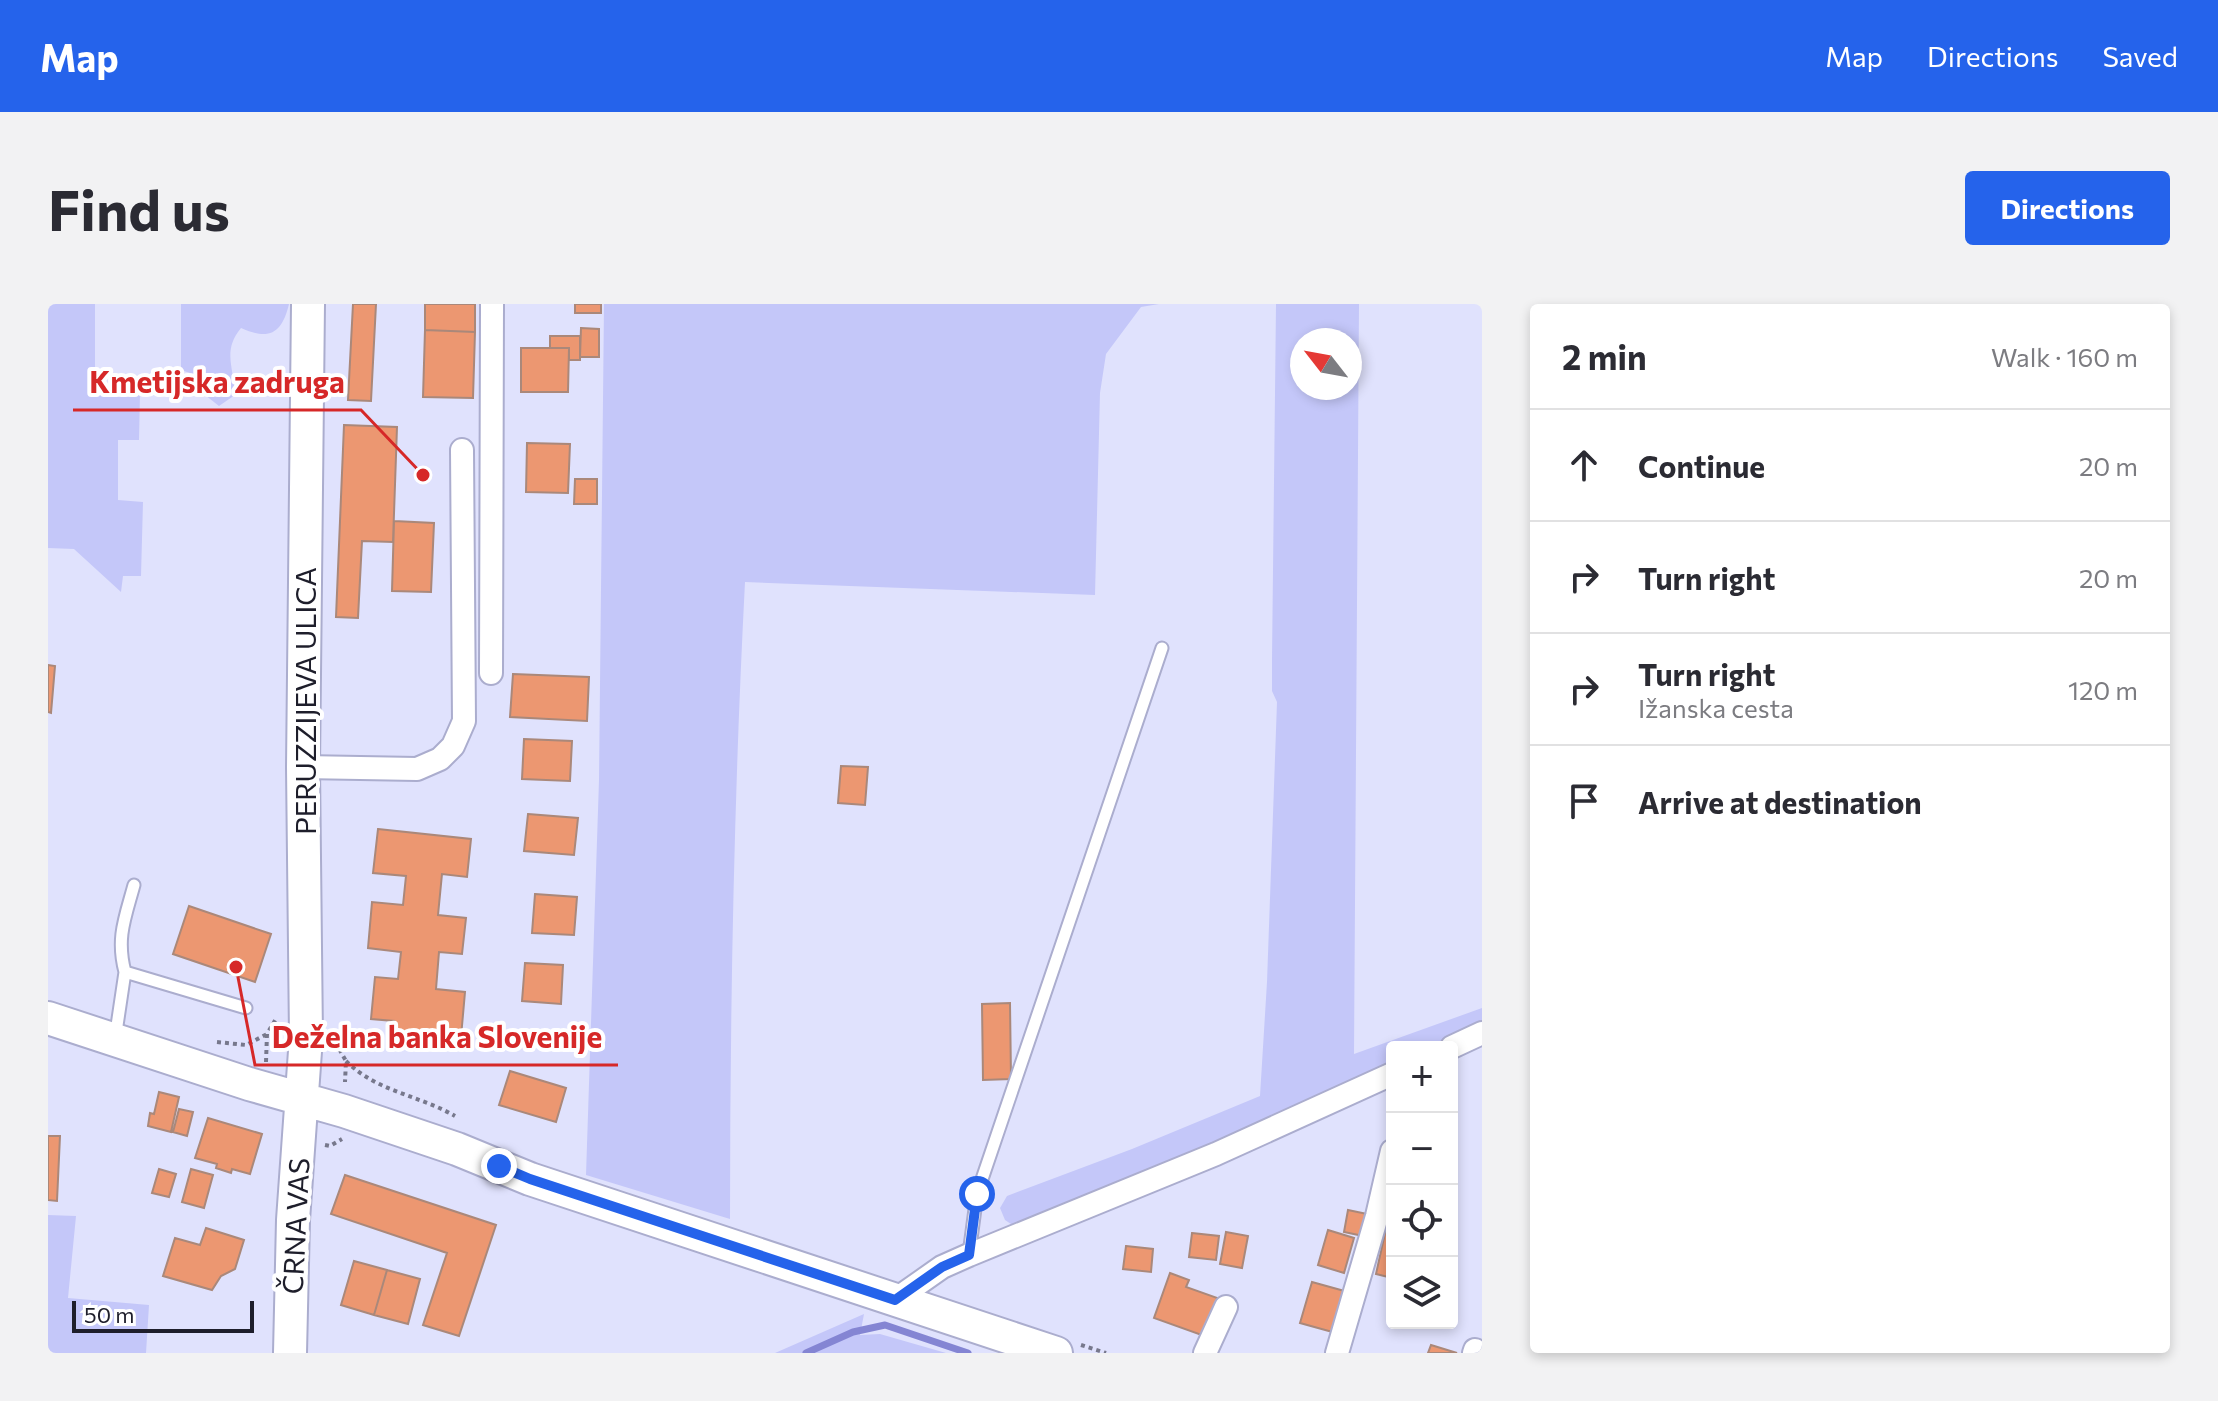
<!DOCTYPE html>
<meta charset="utf-8">
<style>
:root{--surface:#fff;--page:#f2f2f3;--text:#2b2b33;--muted:#7c7c81;--line:#e1e1e2;--accent:#2563eb}
body{margin:0;font-family:Commissioner,sans-serif;background:var(--page);color:var(--text)}
.controls{position:absolute;right:24px;bottom:24px;display:grid;overflow:hidden;border-radius:8px;box-shadow:0 4px 12px #0003}
.controls button{width:72px;height:72px;display:grid;place-items:center;padding:0;border:0;border-bottom:2px solid var(--line);background:var(--surface);color:var(--text);font:40px sans-serif}
.compass{position:absolute;left:1242px;top:24px;width:72px;height:72px;border-radius:50%;background:var(--surface);box-shadow:0 4px 12px #0003;rotate:301deg}
.scale{position:absolute;left:24px;bottom:20px;width:182px;box-sizing:border-box;padding-left:8px;border:4px solid #1e1e2b;border-top:0;font-size:22px;line-height:28px;white-space:nowrap;color:#1e1e2b;-webkit-text-stroke:6px #fff;paint-order:stroke}
.stop{position:absolute;width:24px;height:24px;margin:-18px;border:6px solid #2563eb;border-radius:50%;background:#fff}
.stop.end{background:#2563eb;border-color:#fff;box-shadow:0 2px 8px #0008}
.list{margin:0;padding:0;list-style:none}
h2{display:flex;justify-content:space-between;align-items:center;height:104px;margin:0;padding:0 32px;font-size:34px}
h2 small{font-size:26px;font-weight:400;color:var(--muted)}
.list li{display:grid;grid-template-columns:52px 1fr auto;gap:24px;align-items:center;box-sizing:border-box;height:112px;padding:0 32px;border-top:2px solid var(--line)}
.list b{display:block;font-size:30px;white-space:nowrap}
.list p{margin:0;font-size:26px;white-space:nowrap;color:var(--muted)}
.list em{font-size:26px;font-style:normal;color:var(--muted)}
.icon{flex:none;width:44px;height:44px;fill:none;stroke:currentColor;stroke-width:2;stroke-linecap:round;stroke-linejoin:round}
.map{position:relative;flex:none;width:1434px;height:1049px;overflow:hidden;border-radius:8px}
header{display:flex;align-items:center;gap:48px;box-sizing:border-box;height:112px;padding:0 40px;background:var(--accent);color:#fff}
header strong{font-size:38px}
nav{display:flex;gap:44px;margin-inline-start:auto;font-size:28px}
.intro{display:flex;align-items:center;justify-content:space-between;box-sizing:border-box;height:192px;padding:0 48px}
h1{margin:0;font-size:56px}
.button{padding:20px 36px;border-radius:8px;background:var(--accent);color:#fff;font-size:28px;font-weight:700}
main{display:flex;gap:48px;padding:0 48px}
aside{flex:1;background:var(--surface);border-radius:8px;box-shadow:0 4px 12px #0003}
.map>svg:first-child{display:block}
.green{fill:#c4c7f9;fill-rule:evenodd}
.lines{fill:none;stroke-linecap:round;stroke-linejoin:round}
.stream{stroke:#8485d3;stroke-width:7}
.building{fill:#ec9771;stroke:#aa887a;stroke-width:2}
.lane-casing{stroke:#abadce;stroke-width:15}
.street-casing{stroke:#abadce;stroke-width:26}
.secondary-casing{stroke:#abadce;stroke-width:36}
.path{stroke:#77788c;stroke-width:4;stroke-dasharray:4 4;stroke-linecap:butt}
.lane{stroke:#fff;stroke-width:11}
.street{stroke:#fff;stroke-width:22}
.secondary{stroke:#fff;stroke-width:32}
.route{stroke:#2563eb;stroke-width:10}
.labels{text-anchor:middle;dominant-baseline:central;stroke-width:8;stroke-linejoin:round;paint-order:stroke}
.street-label{font-size:28px;fill:#1e1e2b;stroke:#fff}
.leader{fill:none;stroke:#d62828;stroke-width:3}
.callout-dot{fill:#d62828;stroke:#fff;stroke-width:3}
.callout-label{font-size:30px;text-anchor:middle;font-weight:bold;fill:#d62828;stroke:#fff;stroke-width:8;stroke-linejoin:round;paint-order:stroke}
</style>
<header>
<strong>Map</strong>
<nav><a>Map</a><a>Directions</a><a>Saved</a></nav>
</header>
<div class="intro"><h1>Find us</h1><a class="button">Directions</a></div>
<main>
<div class="map">
<svg width="1434" height="1049" viewBox="0 0 1434 1049">
<rect width="100%" height="100%" fill="#e0e2fd"/>
<path class="green" d="M0,0H47V88L92,90L91,136H70V196L95,198L93,272H75L73,288L26,245L0,244Z
M133,0H241C234,29 222,37 193,24C174,47 186,63 187,91L171,102L157,91L145,70L133,66Z
M556,0H1111L1093,3L1058,50L1052,89L1047,291L697,278C686,490 682,702 682,915L538,871L551,476Z
M1228,0H1311L1306,750L1434,704V720L1383,743H1344V760L1211,821L966,922L957,916L952,904L959,892L1084,845L1212,792L1219,678L1229,398L1224,387V355ZM1254,36H1302V84H1254Z
M0,911L28,912L20,994L101,1001L98,1049H0Z
M816,1010L812,1031L832,1030L898,1049H727Z"/>
<g class="lines">
<path class="stream" d="M758,1049L805,1028L837,1021L920,1049"/>
</g>
<path class="building" d="M305,0H328L323,97L300,96Z
M377,0H427V28L377,26Z
M527,0H553V9H527Z
M533,24L551,25V53H532Z
M377,26L427,28L425,94L375,93Z
M502,32H532V56H521V44H502Z
M473,44H521L520,88H473Z
M296,121L349,123L345,238L314,237L310,314L288,313Z
M479,139L522,140L520,189L478,188Z
M527,175H549V200H526Z
M346,217L386,219L383,288L344,287Z
M0,361L7,362L3,409L0,408Z
M465,370L541,373L539,417L462,413Z
M476,435L524,437L522,477L474,475Z
M793,462L820,463L817,501L790,499Z
M480,510L530,514L526,551L476,547Z
M330,525L423,535L419,573L394,570L390,611L418,614L414,650L391,648L388,685L417,688L413,733L345,726L346,717L323,715L327,673L350,675L353,648L320,644L324,598L355,601L358,572L325,569Z
M487,590L529,593L526,631L484,629Z
M141,602L223,630L207,678L125,650Z
M477,659L515,661L513,700L474,697Z
M962,699L963,775L935,776L934,700Z
M462,767L518,784L508,818L451,801Z
M111,788L131,793L123,828L100,822L102,809L106,810Z
M131,805L145,808L139,832L125,828Z
M160,814L214,830L202,870L184,865L183,869L168,864L169,860L147,854Z
M0,832H12L9,897L0,896Z
M111,865L128,870L121,893L104,889Z
M143,865L165,871L156,904L134,898Z
M297,871L448,921L411,1032L375,1021L399,949L283,910Z
M1300,906L1324,911L1320,933L1296,928Z
M1339,920L1344,922V974L1328,970Z
M158,924L196,936L187,965L173,972L164,986L115,972L127,934L152,941Z
M1280,926L1306,934L1296,969L1270,961Z
M1178,928L1200,932L1194,964L1172,960Z
M1144,929L1171,932L1168,956L1141,953Z
M1078,942L1105,945L1103,968L1075,965Z
M306,957L339,966L326,1011L293,1001Z
M339,966L372,975L360,1020L326,1011Z
M1122,969L1141,976L1138,983L1175,996L1162,1034L1106,1014Z
M1264,978L1300,988L1288,1029L1252,1019Z
M1383,1041L1409,1049H1380Z"/>
<g class="lines">
<g class="lane-casing">
<path id="lane" d="M77,668C68,634 77,614 86,581
M67,735L77,668L198,704
M921,950L929,890L1114,344"/>
</g>
<g class="street-casing">
<path id="street" d="M443,369L444,0
M255,463L369,465L392,455L405,442L416,417L414,146
M1404,743L1434,729
M847,996L894,963L921,951L1168,850L1344,770
M1157,1049L1178,1003
M1289,1049L1329,912L1344,847
M1426,1049L1427,1046"/>
</g>
<g class="secondary-casing">
<path id="secondary" d="M0,714L201,780L296,807L409,845L482,875L1008,1049
M242,1049L245,916L258,733L255,463L260,0"/>
</g>
<path class="path" d="M169,738L198,741L219,730
M285,741L290,743L298,757L297,778
M298,757C329,788 371,791 407,812
M218,758L219,730L229,713
M277,841L282,842L294,835
M1033,1041L1058,1049"/>
<use href="#lane" class="lane"/>
<use href="#street" class="street"/>
<use href="#secondary" class="secondary"/>
</g>
<g class="lines">
<path class="route" d="M451,862L482,875L847,996L894,963L921,951L929,890"/>
</g>
<g class="labels">
<g class="street-label">
<text transform="translate(257 397) rotate(-90)">PERUZZIJEVA ULICA</text>
<text transform="translate(247 922) rotate(-87)">ČRNA VAS</text>
</g>
</g>
<path class="leader" d="M375 171L313 106H25M188 663L207 761H570"/>
<g class="callout-dot">
<circle cx="375" cy="171" r="8"/>
<circle cx="188" cy="663" r="8"/>
</g>
<g class="callout-label">
<text x="169" y="89">Kmetijska zadruga</text>
<text x="389" y="744">Deželna banka Slovenije</text>
</g>
</svg>
<div class="controls">
<button>+</button>
<button>−</button>
<button><svg class="icon" aria-label="locate" viewBox="0 0 24 24"><circle cx="12" cy="12" r="6"/><path d="M12 2v4M12 18v4M2 12h4M18 12h4"/></svg></button>
<button><svg class="icon" aria-label="layers" viewBox="0 0 24 24"><path d="M12 4l9 5-9 5-9-5zM3 14l9 5 9-5"/></svg></button>
</div>
<svg class="compass" viewBox="-18 -18 36 36"><path d="M0-13l5 13h-10z" fill="#e53935"/><path d="M0 13l5-13h-10z" fill="#7c7c81"/></svg>
<div class="scale">50 m</div>
<div class="stop" style="left:929px;top:890px"></div>
<div class="stop end" style="left:451px;top:862px"></div>
</div>
<aside>
<h2>2 min<small>Walk · 160 m</small></h2>
<ul class="list">
<li><svg class="icon" aria-label="ahead" viewBox="0 0 24 24"><path d="M12 20V5M6 11l6-6 6 6"/></svg><div><b>Continue</b></div><em>20 m</em></li>
<li><svg class="icon" aria-label="right" viewBox="0 0 24 24"><path d="M7 20v-9h11M14 6l5 5-5 5"/></svg><div><b>Turn right</b></div><em>20 m</em></li>
<li><svg class="icon" aria-label="right" viewBox="0 0 24 24"><path d="M7 20v-9h11M14 6l5 5-5 5"/></svg><div><b>Turn right</b><p>Ižanska cesta</p></div><em>120 m</em></li>
<li><svg class="icon" aria-label="arrive" viewBox="0 0 24 24"><path d="M6 21V4h12l-3 4 3 4H6"/></svg><div><b>Arrive at destination</b></div></li>
</ul>
</aside>
</main>
